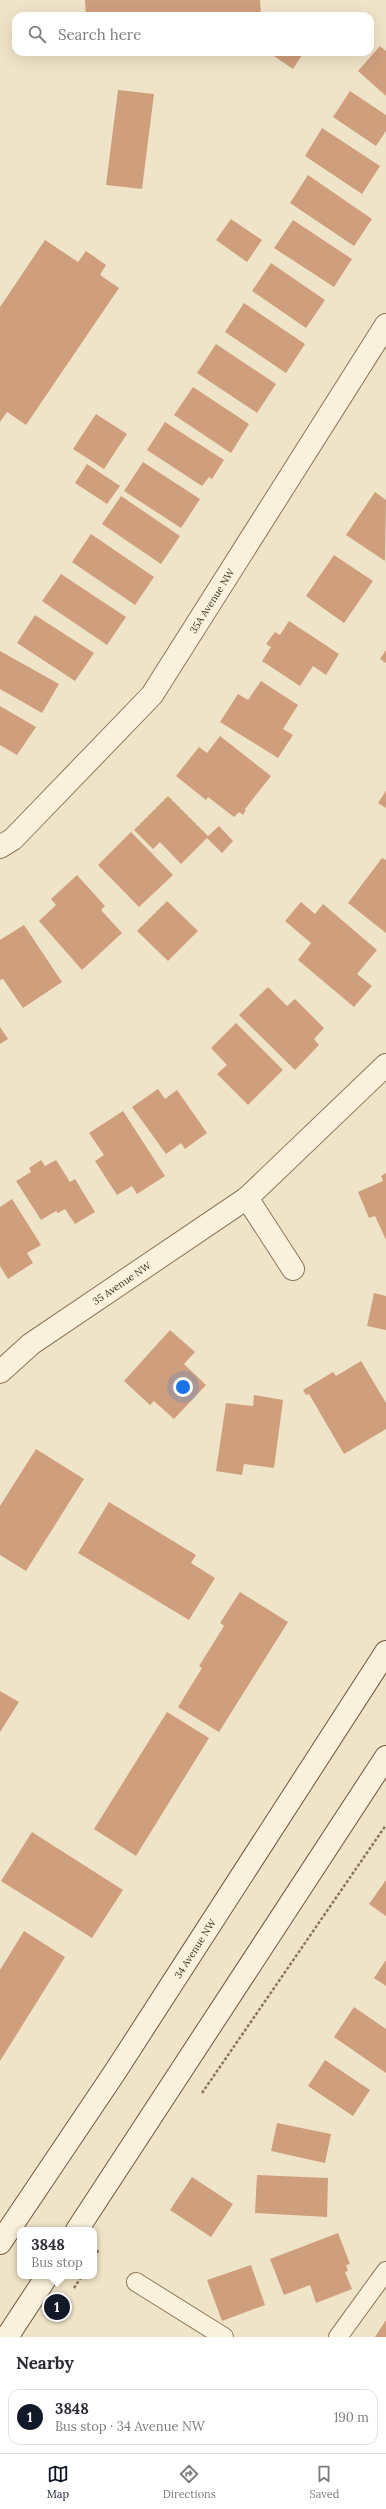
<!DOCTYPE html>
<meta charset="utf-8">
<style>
:root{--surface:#fff;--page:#f2f2f3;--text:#2b2b33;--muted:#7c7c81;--line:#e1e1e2;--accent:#111827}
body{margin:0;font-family:Lora,serif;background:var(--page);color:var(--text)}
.you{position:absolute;left:183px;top:1387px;width:14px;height:14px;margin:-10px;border:3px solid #fff;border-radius:50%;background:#1a73e8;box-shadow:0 0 0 6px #1a73e833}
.badge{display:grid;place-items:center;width:26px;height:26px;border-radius:50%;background:var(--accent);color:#fff;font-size:13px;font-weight:700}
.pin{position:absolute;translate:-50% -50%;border:2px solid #fff;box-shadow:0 1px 4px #0006}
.popup{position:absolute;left:17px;top:2227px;width:80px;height:52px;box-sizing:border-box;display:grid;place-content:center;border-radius:8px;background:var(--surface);filter:drop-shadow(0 1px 3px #0005);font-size:13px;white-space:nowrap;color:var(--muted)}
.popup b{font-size:15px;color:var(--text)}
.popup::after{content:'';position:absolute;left:50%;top:100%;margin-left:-8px;border:8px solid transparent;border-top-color:var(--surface)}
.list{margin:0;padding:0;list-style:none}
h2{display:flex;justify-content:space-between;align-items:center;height:52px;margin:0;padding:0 16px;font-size:17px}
h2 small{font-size:13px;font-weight:400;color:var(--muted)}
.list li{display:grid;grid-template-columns:26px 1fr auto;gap:12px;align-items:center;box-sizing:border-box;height:56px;margin:0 8px 8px;padding:0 8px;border:1px solid var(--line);border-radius:12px}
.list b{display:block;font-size:15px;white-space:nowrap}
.list p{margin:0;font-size:13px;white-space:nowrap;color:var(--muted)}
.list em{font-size:13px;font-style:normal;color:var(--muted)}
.icon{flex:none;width:22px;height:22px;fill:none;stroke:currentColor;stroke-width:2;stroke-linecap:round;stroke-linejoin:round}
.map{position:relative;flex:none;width:386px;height:2337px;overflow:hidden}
.search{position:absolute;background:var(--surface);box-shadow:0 4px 16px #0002;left:12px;right:12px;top:12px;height:44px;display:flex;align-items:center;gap:10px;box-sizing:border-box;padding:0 14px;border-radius:12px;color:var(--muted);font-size:15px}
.sheet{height:116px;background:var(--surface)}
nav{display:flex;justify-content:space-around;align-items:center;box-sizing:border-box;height:56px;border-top:1px solid var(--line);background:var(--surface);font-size:11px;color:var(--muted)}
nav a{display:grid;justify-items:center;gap:2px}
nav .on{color:var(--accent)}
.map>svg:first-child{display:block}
.building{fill:#cf9f7d}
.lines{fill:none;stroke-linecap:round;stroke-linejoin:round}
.service-casing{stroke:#8d765c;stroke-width:20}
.minor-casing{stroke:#8d765c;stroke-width:24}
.secondary-casing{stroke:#6f573f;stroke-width:24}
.path{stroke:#8d765c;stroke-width:2.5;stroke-dasharray:3 2;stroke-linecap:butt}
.service{stroke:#faf1dc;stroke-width:18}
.minor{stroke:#faf1dc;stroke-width:22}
.secondary{stroke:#faf1dc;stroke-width:22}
.labels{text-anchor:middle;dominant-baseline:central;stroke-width:3.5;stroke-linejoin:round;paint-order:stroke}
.street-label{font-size:10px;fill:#3d2e20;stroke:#f7eed8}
</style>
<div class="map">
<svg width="386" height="2337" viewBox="0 0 386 2337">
<rect width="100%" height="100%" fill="#f0e4c8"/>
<path class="building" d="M85,0H260L261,16H86Z
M380,46L386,51V96L358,71Z
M88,52H107L108,53L88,55Z
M272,52H304L293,69L271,54Z
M118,90L154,94L142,189L106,185Z
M350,91L386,115V131L376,146L333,117Z
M322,128L380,166L362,194L305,156Z
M308,175L372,219L354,246L290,203Z
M231,219L262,240L247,262L216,240Z
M293,220L352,259L334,287L274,248Z
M45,240L78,262L86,251L106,265L100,275L119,288L26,425L7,412L0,422V307Z
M271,263L325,300L306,328L252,291Z
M244,303L305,344L286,373L225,332Z
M216,344L276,384L257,413L197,373Z
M193,387L249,424L231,453L174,415Z
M96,414L127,434L104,469L73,449Z
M165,422L224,460L212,479L209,477L202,486L147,450Z
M143,462L200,499L181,528L124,491Z
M87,464L120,486L107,504L75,483Z
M375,492L386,500L385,561L346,535Z
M121,496L180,536L161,564L102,524Z
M91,534L154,577L135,605L72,562Z
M334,555L373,581L344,623L306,596Z
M61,574L126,617L107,645L42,601Z
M35,615L94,653L75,681L17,643Z
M289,621L339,654L326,675L313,666L300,686L262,661L271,647L266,644L275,632L280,635Z
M386,650V663L380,659Z
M0,651L59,684L42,713L0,689Z
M261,681L298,705L283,729L293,735L278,758L220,722L238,694L248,700Z
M0,706L36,727L17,755L0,745Z
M220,736L271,776L245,809L246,810L243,815L239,812L234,817L208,797L206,800L176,776L199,747L207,753Z
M386,791V808L378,803Z
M168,796L208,836L219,826L233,841L222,853L207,838L181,864L160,842L153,849L134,830Z
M131,832L173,875L139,907L98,865Z
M382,858L386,860V933L348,903Z
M77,875L105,906L101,910L122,933L82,970L39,921L56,905L51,899Z
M167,901L198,931L168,961L137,931Z
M301,902L315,914L323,904L377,950L357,974L372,986L354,1007L298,960L311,943L285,921Z
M24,925L62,982L23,1008L3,979L0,980V940Z
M268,987L287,1006L295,999L324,1028L314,1039L319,1045L295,1070L239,1015Z
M236,1023L283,1070L248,1105L217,1074L227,1065L211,1048Z
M0,1027L8,1039L0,1044Z
M158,1089L165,1099L177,1090L207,1133L185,1149L181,1143L166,1154L132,1107Z
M123,1111L165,1176L137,1194L132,1186L117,1195L95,1161L104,1155L89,1133Z
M41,1160L45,1166L56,1160L70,1182L75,1179L95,1212L75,1224L65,1209L58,1213L56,1211L41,1220L16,1181L31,1172L29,1168Z
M386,1173V1240L375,1216L369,1218L358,1192L383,1181L381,1176Z
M12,1199L41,1245L27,1253L33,1263L8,1279L0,1266V1207Z
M374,1293L386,1296V1330L367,1326Z
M170,1330L195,1352L184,1364L206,1385L174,1419L154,1401L150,1405L124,1381Z
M361,1361L386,1403V1429L344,1454L309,1394L306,1395L303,1390L333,1372L336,1376Z
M254,1395L283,1400L274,1468L244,1464L242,1475L216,1471L226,1403L253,1406Z
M36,1449L84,1479L26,1571L0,1555V1506Z
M109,1502L196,1555L191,1563L215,1578L189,1620L78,1553Z
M240,1592L288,1622L219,1732L178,1707L202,1668L199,1666L224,1626L220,1623Z
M0,1691L19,1702L0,1732Z
M167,1712L209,1738L136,1856L94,1829Z
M32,1832L123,1890L92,1938L1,1881Z
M386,1880V1916L369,1904Z
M24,1931L65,1957L0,2061V1970Z
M386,1960V1986L374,1978Z
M354,2007L386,2029V2073L334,2037Z
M325,2060L370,2090L353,2116L308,2086Z
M277,2123L331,2134L325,2163L271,2151Z
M257,2175L328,2178L327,2217L255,2213Z
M192,2177L233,2204L211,2237L170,2210Z
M338,2233L350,2264L346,2265L348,2271L345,2272L352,2289L316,2303L310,2285L284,2295L270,2259Z
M251,2265L265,2305L222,2321L207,2280Z
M386,2320V2337H375Z"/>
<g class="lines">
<g class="service-casing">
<path id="service" d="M136,2282L224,2337
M338,2337L386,2271"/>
</g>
<g class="minor-casing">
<g id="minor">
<path id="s1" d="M0,847L13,839L152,695L386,325"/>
<path d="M247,1198L293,1269"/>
<path id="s2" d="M0,1372L31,1344L247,1198L386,1065"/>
</g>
</g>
<g class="secondary-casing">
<g id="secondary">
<path d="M77,2230L386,1757"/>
<path id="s3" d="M0,2243L115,2072L386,1652"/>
<path d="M7,2337L47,2276"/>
</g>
</g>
<path class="path" d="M202,2093L386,1825
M94,2257L99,2249
M74,2288L82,2276"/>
<use href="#service" class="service"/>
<use href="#minor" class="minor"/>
<use href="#secondary" class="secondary"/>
</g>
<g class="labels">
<g class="street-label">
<text stroke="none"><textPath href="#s1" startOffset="327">35A Avenue NW</textPath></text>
<text stroke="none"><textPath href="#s2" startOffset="151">35 Avenue NW</textPath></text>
<text stroke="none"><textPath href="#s3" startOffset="353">34 Avenue NW</textPath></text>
</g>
</g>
</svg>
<div class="you"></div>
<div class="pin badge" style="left:57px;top:2307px">1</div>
<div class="popup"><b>3848</b>Bus stop</div>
<div class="search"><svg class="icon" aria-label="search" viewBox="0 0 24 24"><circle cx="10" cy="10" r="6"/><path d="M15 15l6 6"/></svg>Search here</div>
</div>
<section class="sheet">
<h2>Nearby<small></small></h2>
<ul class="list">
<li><span class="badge">1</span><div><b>3848</b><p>Bus stop · 34 Avenue NW</p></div><em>190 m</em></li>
</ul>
</section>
<nav>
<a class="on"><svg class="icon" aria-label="map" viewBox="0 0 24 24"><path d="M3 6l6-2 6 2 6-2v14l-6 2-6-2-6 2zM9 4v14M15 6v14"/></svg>Map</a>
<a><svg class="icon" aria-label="directions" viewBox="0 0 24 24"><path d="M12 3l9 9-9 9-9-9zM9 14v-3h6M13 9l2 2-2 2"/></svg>Directions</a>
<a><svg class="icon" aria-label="saved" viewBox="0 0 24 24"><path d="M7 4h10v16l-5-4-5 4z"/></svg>Saved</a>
</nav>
